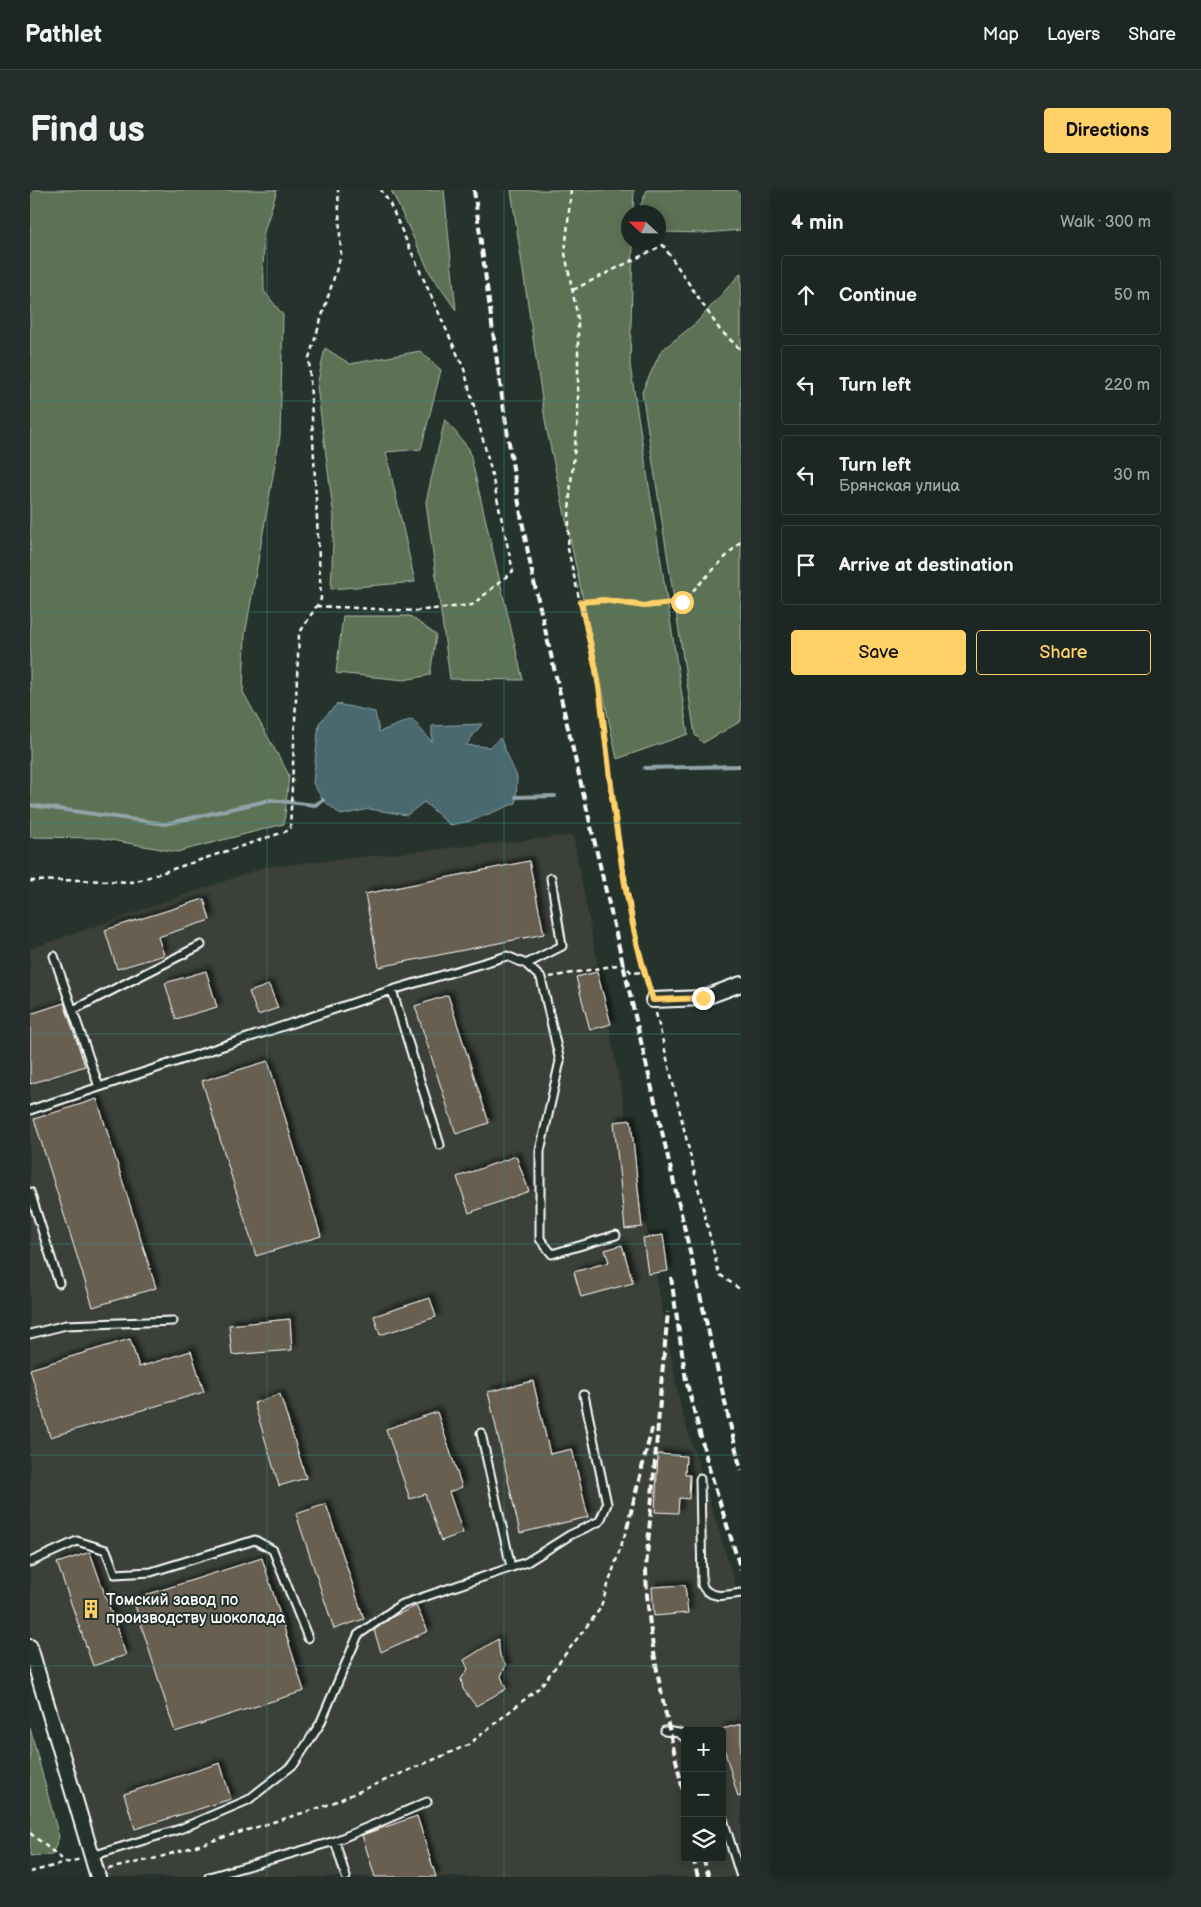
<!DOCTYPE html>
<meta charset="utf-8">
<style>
:root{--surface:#1c2622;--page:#252e2a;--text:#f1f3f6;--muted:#a0a5a5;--line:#3a4340;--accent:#ffd166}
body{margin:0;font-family:"Balsamiq Sans",sans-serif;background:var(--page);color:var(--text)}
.controls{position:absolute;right:15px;bottom:15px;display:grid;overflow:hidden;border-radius:5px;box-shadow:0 2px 12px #0003}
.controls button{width:45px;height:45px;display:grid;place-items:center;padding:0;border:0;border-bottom:1px solid var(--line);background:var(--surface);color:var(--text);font:25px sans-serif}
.compass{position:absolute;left:591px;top:15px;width:45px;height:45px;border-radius:50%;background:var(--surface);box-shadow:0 2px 12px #0003;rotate:292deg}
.stop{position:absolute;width:15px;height:15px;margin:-11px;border:4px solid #ffd166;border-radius:50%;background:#fff}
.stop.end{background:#ffd166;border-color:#fff;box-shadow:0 1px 5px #0008}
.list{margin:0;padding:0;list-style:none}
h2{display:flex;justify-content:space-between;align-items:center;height:65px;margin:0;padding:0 20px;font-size:21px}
h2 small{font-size:16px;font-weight:400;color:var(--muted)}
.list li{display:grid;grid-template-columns:32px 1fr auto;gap:15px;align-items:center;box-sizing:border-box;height:80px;margin:0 10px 10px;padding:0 10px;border:1px solid var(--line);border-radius:5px}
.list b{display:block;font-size:19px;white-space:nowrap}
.list p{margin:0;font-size:16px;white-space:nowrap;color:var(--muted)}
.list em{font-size:16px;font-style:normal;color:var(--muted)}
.actions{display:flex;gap:10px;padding:15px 20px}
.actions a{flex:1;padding:11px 0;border:1px solid var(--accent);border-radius:5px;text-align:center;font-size:18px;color:var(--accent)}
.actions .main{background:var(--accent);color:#111}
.icon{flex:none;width:28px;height:28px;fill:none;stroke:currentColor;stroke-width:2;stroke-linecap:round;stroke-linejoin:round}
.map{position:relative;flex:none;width:711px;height:1687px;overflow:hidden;border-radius:5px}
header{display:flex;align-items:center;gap:30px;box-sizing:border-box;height:70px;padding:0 25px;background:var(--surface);border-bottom:1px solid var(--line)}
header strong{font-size:24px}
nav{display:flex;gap:28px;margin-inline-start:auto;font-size:18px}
.intro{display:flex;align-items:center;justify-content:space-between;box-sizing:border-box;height:120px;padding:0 30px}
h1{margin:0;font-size:35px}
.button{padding:12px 22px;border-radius:5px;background:var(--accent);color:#111;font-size:18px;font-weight:700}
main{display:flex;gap:30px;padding:0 30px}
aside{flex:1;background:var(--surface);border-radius:5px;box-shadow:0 2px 12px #0003}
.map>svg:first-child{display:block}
.built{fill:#3a4038;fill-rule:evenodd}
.green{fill:#5d7255;stroke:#aeb8aa}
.water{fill:#48686f;stroke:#91a4a9}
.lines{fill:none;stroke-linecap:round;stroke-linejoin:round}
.stream{stroke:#91a4a9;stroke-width:4}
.building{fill:#675e51;stroke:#fff;filter:url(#shadow)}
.service-casing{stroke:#fff;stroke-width:11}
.minor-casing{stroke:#fff;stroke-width:18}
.path{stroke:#fff;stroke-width:2.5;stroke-dasharray:5 4;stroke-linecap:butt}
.service{stroke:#26332d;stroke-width:7}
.minor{stroke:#26332d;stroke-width:14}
.rail{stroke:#fff;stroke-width:4;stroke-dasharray:8 4;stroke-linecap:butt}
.route{stroke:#ffd166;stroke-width:6}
.grid{fill:none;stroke:#338b84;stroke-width:1;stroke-opacity:0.55}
.labels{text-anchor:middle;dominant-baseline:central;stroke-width:4;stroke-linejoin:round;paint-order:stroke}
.poi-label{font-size:16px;fill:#fff;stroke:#26332d;text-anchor:start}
</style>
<header>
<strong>Pathlet</strong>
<nav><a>Map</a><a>Layers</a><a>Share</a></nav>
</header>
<div class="intro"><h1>Find us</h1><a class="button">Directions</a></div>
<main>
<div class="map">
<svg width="711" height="1687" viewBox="0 0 711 1687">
<defs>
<filter id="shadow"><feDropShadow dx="4" dy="-4" stdDeviation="2.5" flood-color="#0009"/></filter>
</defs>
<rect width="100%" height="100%" fill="#26332d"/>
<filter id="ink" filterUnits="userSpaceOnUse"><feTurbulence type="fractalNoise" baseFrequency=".02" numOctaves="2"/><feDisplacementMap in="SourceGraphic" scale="10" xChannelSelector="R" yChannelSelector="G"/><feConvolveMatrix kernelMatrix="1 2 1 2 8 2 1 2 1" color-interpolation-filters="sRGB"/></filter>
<g filter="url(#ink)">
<path class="built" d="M543,645L651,1219L711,1412V1687H62V1666L0,1440V759L235,677ZM655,1541H692V1668H655Z"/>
<path class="green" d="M0,0H247L233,45L234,101L253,125L250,246L215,445L213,502L259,585L254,634L147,662L70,648L0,647Z
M361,0H414L426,120L400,83Z
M481,0H604L603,22H598V52L603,53L600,175L658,544L587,569L516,236Z
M617,0H711V40L674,43L632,42L629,38L628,22H613L609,19Z
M711,83V531L673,553L665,545L612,202L631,161L666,133Z
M295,158L320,174L390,161L411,180L391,259L356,262L385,392L301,399L304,327L287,196Z
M415,229L439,259L493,490L420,489L396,312Z
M313,426H380L406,445L400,485L374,490L306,483Z
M0,1538L29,1647L22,1665L0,1666Z"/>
<path class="water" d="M307,514L345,522L349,542L382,529L402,552V536L452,534L436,555L460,557L470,548L487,587L486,613L441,631L420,635L394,612L377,625L339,619L311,625L293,610L283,593L289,533Z"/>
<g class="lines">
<path class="stream" d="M615,578L711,576
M486,607L525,606
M0,615L135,634L240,610L285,615L293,610"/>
</g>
<path class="building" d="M499,671L514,744L349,777L335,704Z
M174,709L180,730L128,747L134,765L87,779L75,740Z
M176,781L187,817L146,829L135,793Z
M567,782L581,834L560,840L546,787Z
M239,795L248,818L228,825L219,802Z
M418,805L459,933L426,944L385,816Z
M34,813L55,876L0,894V824Z
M238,871L291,1046L226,1066L172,891Z
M67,909L126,1098L63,1117L4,929Z
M601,930L612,1037L595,1039L584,932Z
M486,966L499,1001L439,1023L427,987Z
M633,1045L638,1081L618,1084L613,1048Z
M592,1055L603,1093L551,1107L544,1082L579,1072L575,1060Z
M400,1108L406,1127L350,1145L344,1126Z
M260,1129L262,1160L202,1165L199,1135Z
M100,1149L109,1177L161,1161L174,1202L20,1247L0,1179Z
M503,1191L520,1264L542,1259L558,1327L490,1343L458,1202Z
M250,1204L276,1288L249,1296L224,1213Z
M407,1222L432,1297L419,1302L433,1343L411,1351L395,1304L380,1309L356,1239Z
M628,1264L656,1266L655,1285H660L659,1309L649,1308L648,1323L625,1322Z
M296,1314L334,1429L304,1439L266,1324Z
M60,1362L96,1465L63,1476L27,1373Z
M232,1368L274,1501L145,1542L103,1409Z
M655,1395L658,1423L624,1426L622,1397Z
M386,1416L398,1441L351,1462L344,1440L364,1426Z
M468,1449L470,1466L476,1475L471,1486L476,1499L446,1516L433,1499L431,1489L438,1479L434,1470Z
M711,1534V1606L708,1607L692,1551V1539Z
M190,1573L201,1609L105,1639L94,1604Z
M387,1626L406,1687H345L332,1645Z"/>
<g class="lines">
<g class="service-casing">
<path id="service" d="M24,766L69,897
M496,774L532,756L521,688
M362,800L410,955
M43,820L171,755
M0,920L362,800L477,766L496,774L511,788L530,871L510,961V1049L522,1064L586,1045
M0,1002L29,1093
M0,1144L36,1135L143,1131
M451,1243L481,1377
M670,1289L672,1395C679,1410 698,1405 711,1403
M0,1372L47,1351L76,1360L85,1384L121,1382L225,1350L243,1360L278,1448
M635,1541L649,1543L655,1548
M692,1626L711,1687
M305,1651L316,1687
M62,1666L150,1639L218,1610L264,1574L290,1534L328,1445L370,1415L497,1372L540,1345L570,1331L577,1314L554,1205
M179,1687L305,1651L397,1612"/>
</g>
<g class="minor-casing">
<path id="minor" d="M623,810L673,808L711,794
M0,1457L68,1687"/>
</g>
<path class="path" d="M541,0L535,63L548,129V228L540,302L538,359L570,502L581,609L613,782L619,798
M543,100L633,55L690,140L711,160
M551,412L574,410L614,416L652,412L711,351
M286,416L385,421L442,415L483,381L460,276L434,179L359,12L351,0
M0,691L48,690L104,692L260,640L269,444L291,409L279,168L311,65L308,0
M520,787L593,774L602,783L613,782
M626,823L689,1084L711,1100
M0,1643L37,1673
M78,1679L127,1668L295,1616L438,1555L510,1497L570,1419L597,1338
M0,1682L51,1669"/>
<use href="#service" class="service"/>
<use href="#minor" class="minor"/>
<path class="rail" d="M444,0C462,131 477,263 504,392L711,1281
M641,1087L656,1190L679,1278L711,1380
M631,1199L616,1378C617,1457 639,1534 655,1611
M630,1206L638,1122
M597,1338L622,1238
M663,1668L668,1687
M673,1668L679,1687"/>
</g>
</g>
<g class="lines" filter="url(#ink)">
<path class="route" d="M652,412L614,416L574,410L551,412C557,442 566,473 570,504C583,607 591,712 623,810L673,808"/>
</g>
<path class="grid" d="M237,0V1687M474,0V1687M0,211H711M0,422H711M0,633H711M0,844H711M0,1054H711M0,1265H711M0,1476H711"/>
<defs>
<g id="building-bare" transform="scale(1.5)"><path d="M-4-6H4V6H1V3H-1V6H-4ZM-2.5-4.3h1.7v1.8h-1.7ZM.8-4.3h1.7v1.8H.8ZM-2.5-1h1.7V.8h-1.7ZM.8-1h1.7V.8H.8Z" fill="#ffd166" stroke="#26332d" stroke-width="2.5" paint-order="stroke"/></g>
</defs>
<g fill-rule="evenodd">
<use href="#building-bare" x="61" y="1419"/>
</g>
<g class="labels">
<g class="poi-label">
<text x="76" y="1410">Томский завод по<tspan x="76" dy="18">производству шоколада</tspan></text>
</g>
</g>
</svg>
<div class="controls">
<button>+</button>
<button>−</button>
<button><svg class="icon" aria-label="layers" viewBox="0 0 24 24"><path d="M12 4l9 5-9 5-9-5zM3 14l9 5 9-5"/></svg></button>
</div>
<svg class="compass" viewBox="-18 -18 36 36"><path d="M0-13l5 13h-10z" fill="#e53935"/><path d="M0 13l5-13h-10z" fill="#a0a5a5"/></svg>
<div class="stop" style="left:652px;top:412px"></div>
<div class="stop end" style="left:673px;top:808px"></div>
</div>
<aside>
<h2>4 min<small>Walk · 300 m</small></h2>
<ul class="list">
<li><svg class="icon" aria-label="ahead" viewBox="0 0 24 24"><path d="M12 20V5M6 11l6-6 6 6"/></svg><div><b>Continue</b></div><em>50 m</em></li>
<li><svg class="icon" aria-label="left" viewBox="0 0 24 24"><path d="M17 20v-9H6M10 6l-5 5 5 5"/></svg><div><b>Turn left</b></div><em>220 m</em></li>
<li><svg class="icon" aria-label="left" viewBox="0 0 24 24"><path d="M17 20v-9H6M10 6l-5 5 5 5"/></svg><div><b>Turn left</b><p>Брянская улица</p></div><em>30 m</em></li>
<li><svg class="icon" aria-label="arrive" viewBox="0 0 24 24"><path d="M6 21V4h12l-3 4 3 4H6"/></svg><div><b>Arrive at destination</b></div></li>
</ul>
<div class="actions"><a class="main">Save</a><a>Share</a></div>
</aside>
</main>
